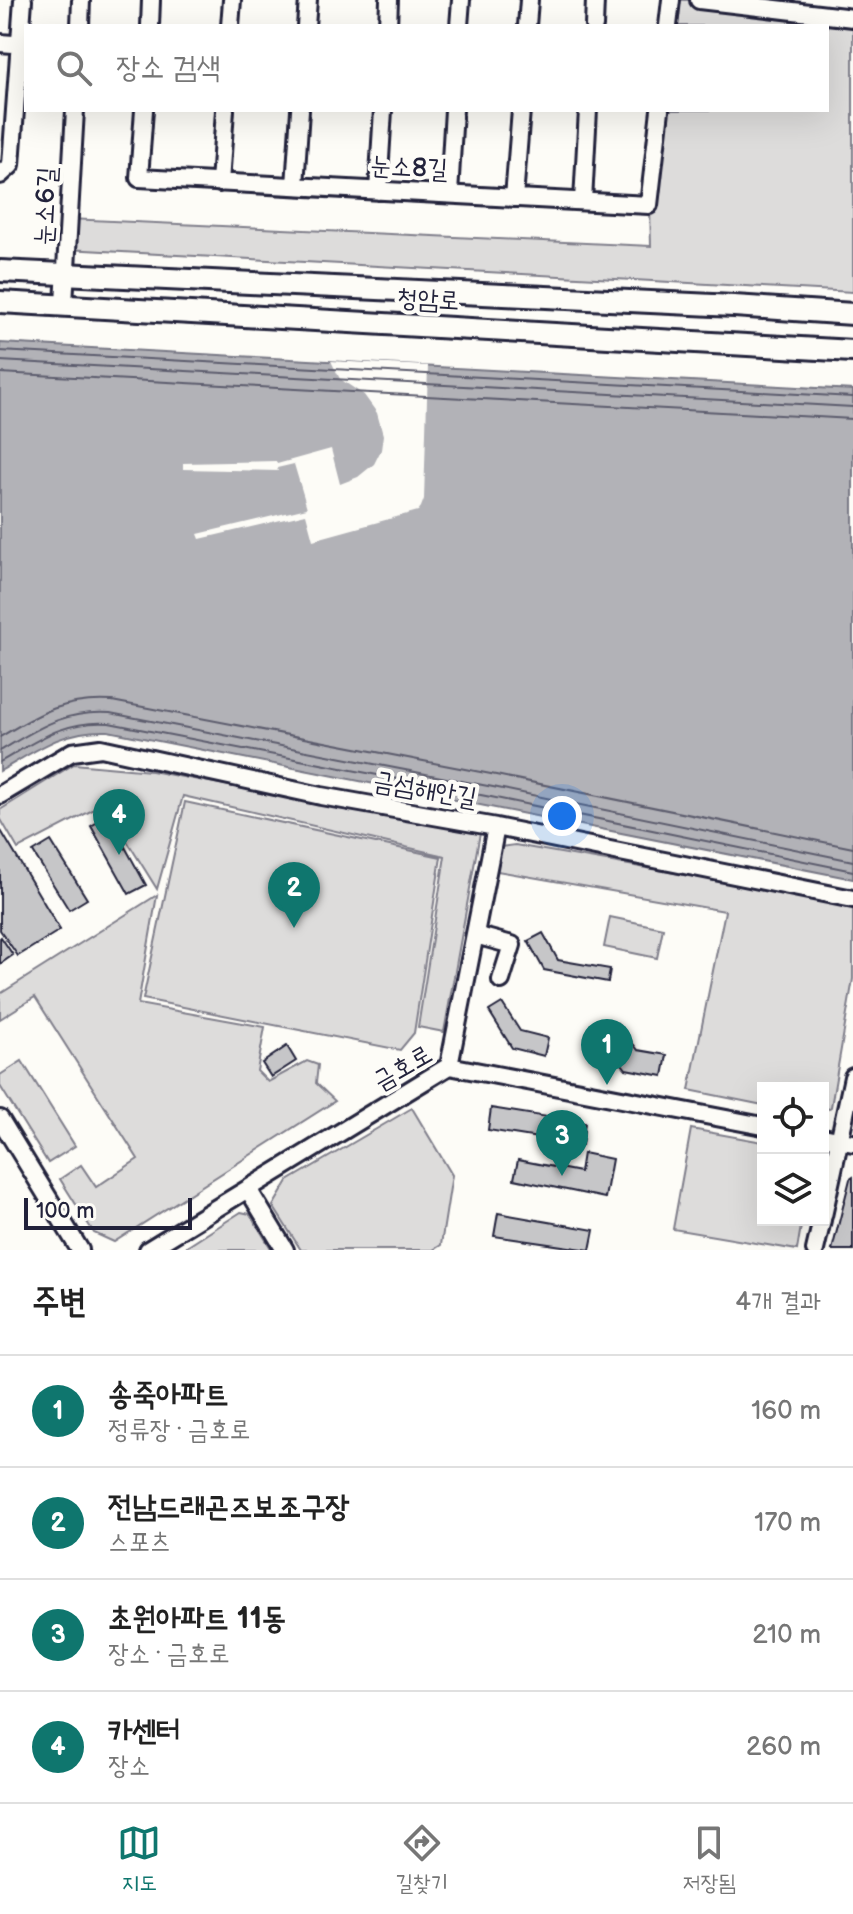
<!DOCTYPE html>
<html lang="ko">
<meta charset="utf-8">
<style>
:root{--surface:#fff;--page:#f6f6f6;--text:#222;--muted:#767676;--line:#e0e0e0;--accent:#0f766e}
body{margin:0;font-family:"Balsamiq Sans","Poor Story",sans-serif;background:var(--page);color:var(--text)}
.controls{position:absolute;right:24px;bottom:24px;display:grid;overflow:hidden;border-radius:0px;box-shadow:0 8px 32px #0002}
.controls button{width:72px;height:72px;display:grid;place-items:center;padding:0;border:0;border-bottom:2px solid var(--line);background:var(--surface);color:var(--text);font:40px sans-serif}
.scale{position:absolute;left:24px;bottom:20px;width:168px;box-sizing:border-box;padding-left:8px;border:4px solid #22223b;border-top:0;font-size:22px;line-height:28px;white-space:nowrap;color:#22223b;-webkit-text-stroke:6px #fdfcf7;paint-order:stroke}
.you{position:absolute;left:562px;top:816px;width:28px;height:28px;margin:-20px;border:6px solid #fff;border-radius:50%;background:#1a73e8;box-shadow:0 0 0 12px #1a73e833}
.badge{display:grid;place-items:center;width:52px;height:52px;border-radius:50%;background:var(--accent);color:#fff;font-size:26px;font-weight:700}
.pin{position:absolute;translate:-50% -66px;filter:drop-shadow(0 2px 4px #0008)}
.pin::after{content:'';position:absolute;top:42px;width:28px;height:24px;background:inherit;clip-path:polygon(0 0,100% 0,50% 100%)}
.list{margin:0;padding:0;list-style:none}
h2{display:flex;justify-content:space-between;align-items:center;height:104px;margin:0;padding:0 32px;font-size:34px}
h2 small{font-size:26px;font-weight:400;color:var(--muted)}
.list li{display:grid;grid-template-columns:52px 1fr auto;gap:24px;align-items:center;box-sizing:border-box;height:112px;padding:0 32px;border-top:2px solid var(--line)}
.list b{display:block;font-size:30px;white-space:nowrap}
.list p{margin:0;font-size:26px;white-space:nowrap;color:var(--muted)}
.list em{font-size:26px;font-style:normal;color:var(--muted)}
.icon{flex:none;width:44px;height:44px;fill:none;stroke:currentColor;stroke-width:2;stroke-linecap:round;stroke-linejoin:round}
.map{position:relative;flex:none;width:853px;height:1250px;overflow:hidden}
.search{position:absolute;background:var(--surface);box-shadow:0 8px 32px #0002;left:24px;right:24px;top:24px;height:88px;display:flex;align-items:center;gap:20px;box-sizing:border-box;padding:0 28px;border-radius:0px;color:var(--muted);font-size:30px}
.sheet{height:552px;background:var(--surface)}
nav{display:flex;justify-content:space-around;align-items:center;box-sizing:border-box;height:112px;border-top:2px solid var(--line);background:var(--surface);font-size:22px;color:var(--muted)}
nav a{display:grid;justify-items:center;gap:4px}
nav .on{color:var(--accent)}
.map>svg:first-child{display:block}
.green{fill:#dddcdb;stroke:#807f8b;stroke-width:2}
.water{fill:#b2b2b7;stroke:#787885;stroke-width:2}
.pier{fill:#fdfcf7}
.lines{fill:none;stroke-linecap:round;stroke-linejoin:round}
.shore{stroke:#5c5c6d;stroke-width:2}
.building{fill:#c6c6c8;stroke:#22223b;stroke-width:2}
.minor-casing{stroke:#22223b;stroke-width:22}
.major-casing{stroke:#22223b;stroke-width:26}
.minor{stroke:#fdfcf7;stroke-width:16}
.major{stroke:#fdfcf7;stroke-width:20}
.labels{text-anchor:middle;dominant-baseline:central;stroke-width:8;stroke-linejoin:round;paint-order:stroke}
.street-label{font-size:26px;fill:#22223b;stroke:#fdfcf7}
</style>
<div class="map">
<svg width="853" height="1250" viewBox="0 0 853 1250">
<rect width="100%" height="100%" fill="#fdfcf7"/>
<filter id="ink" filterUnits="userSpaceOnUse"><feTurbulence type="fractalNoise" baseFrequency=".0125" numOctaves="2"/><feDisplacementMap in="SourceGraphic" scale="16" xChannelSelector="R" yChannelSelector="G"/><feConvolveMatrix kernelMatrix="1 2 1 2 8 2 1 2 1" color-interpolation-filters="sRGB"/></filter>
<g filter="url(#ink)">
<path class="green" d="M671,0H699L853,18V292L67,249L69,219L651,246L650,205L660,110H827V26H668Z
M74,764L151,771L480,833L444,1032L418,1027L445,856L183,796L157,889L104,804L18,849L0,818V810Z
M185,802L441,857L414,1033L400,1050L143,999Z
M515,845L726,882L853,908V979L831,1107L823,1112V1088H763V1105L689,1090L725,911L497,871L501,847Z
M157,895L138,1004L265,1027L257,1071L268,1082L307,1061L318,1065L316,1083L335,1101L114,1242L94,1233L60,1179L81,1165L96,1187L138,1159L35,997L0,1019V994Z
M610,917L663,928L657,958L604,947Z
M22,1061L75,1146L48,1163L0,1086V1075Z
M412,1108L452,1175L441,1245L433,1250H301L273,1206L288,1181Z
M691,1129L763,1142V1220H802L797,1250L673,1229Z
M241,1212L250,1214L272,1250H182Z"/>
<path class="water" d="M0,343L853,390V879L108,731C64,729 37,750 0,771Z"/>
<path class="pier" d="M331,361L428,366L424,499L421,507L418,511L313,540L306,514L200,539L198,534L307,508L294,464L277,468L278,471L183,469V463L276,461L277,464L331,449L340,484L358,477L374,464L381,450L383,435L377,413L364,395L340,379Z"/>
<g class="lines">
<path class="shore" d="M0,351L853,397
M0,361L853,407
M0,373L853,419
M0,737C40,713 64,698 112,701L496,775L853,848
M0,751C39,728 64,710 110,713L493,787L853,861
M0,762C38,740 64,720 109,723L491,797L853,871"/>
</g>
<path class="building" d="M108,816L146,885L129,894L91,826Z
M0,829L60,930L18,956L0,930Z
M51,841L87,899L69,910L33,852Z
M543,933L558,960L610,969L608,982L544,970L528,941Z
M1,937L13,955L0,964V938Z
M502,1003L520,1031L548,1038L544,1056L512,1048L489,1011Z
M617,1023L638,1050L667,1055L663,1076L626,1069L600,1036Z
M287,1046L296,1061L271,1077L262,1063Z
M491,1108L585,1123L582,1145L488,1130Z
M583,1153L612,1159L605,1198L514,1179L518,1160L580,1172Z
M853,1177V1250H832L850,1179Z
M498,1213L594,1230L590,1250L494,1236Z"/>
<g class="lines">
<g class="minor-casing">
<path id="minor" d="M699,0L853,18
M80,26L81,0
M150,26L151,0
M230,26L232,0
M306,26L308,0
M388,26L389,0
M459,26L461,0
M527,26L529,0
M594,26L595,0
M668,26L671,0
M0,43L26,45
M144,110L139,178L649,205L660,110
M0,175L11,165L23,0
M220,183L225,110
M295,186L300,110
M378,191L383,110
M449,194L454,110
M514,198L521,110
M583,201L588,110
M64,304L75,110
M0,795L72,752L101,748L321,796L496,827L853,899
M475,935L512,945L501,980
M449,1066L496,827
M0,1119L80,1250
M823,1137L853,1143
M248,1189L285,1250
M823,1216L853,1077
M148,1250L449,1066L763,1126
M815,1250L822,1220"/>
</g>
<g class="major-casing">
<path id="major" d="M0,271L734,306L853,314
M0,302L853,351"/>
</g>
<use href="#minor" class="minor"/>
<use href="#major" class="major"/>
</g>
</g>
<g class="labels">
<g class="street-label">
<text transform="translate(409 168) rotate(3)">눈소8길</text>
<text transform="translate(46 206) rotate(-87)">눈소6길</text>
<text transform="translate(428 300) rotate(3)">청암로</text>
<text transform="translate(425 790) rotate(10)">금섬해안길</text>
<text transform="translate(403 1068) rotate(-30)">금호로</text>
</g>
</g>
</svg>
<div class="controls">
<button><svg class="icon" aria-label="locate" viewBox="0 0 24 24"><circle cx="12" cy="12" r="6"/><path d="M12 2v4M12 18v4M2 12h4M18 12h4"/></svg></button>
<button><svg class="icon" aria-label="layers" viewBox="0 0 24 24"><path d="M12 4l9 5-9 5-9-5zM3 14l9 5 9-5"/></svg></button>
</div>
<div class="scale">100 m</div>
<div class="you"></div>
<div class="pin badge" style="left:607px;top:1085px">1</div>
<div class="pin badge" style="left:294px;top:928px">2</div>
<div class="pin badge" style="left:562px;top:1176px">3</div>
<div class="pin badge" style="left:119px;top:855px">4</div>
<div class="search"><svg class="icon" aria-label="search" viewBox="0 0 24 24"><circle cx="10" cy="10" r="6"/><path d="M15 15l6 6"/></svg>장소 검색</div>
</div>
<section class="sheet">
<h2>주변<small>4개 결과</small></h2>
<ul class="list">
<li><span class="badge">1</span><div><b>송죽아파트</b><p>정류장 · 금호로</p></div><em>160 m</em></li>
<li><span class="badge">2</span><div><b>전남드래곤즈보조구장</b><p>스포츠</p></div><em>170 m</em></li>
<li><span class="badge">3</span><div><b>초원아파트 11동</b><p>장소 · 금호로</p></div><em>210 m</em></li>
<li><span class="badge">4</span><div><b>카센터</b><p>장소</p></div><em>260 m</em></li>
</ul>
</section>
<nav>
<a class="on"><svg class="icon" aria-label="map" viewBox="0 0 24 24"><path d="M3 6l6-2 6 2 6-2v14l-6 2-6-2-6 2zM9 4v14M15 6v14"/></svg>지도</a>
<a><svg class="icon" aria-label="directions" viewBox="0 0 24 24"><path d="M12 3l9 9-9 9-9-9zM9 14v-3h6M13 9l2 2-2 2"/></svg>길찾기</a>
<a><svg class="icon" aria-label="saved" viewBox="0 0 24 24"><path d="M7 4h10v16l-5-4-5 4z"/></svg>저장됨</a>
</nav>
